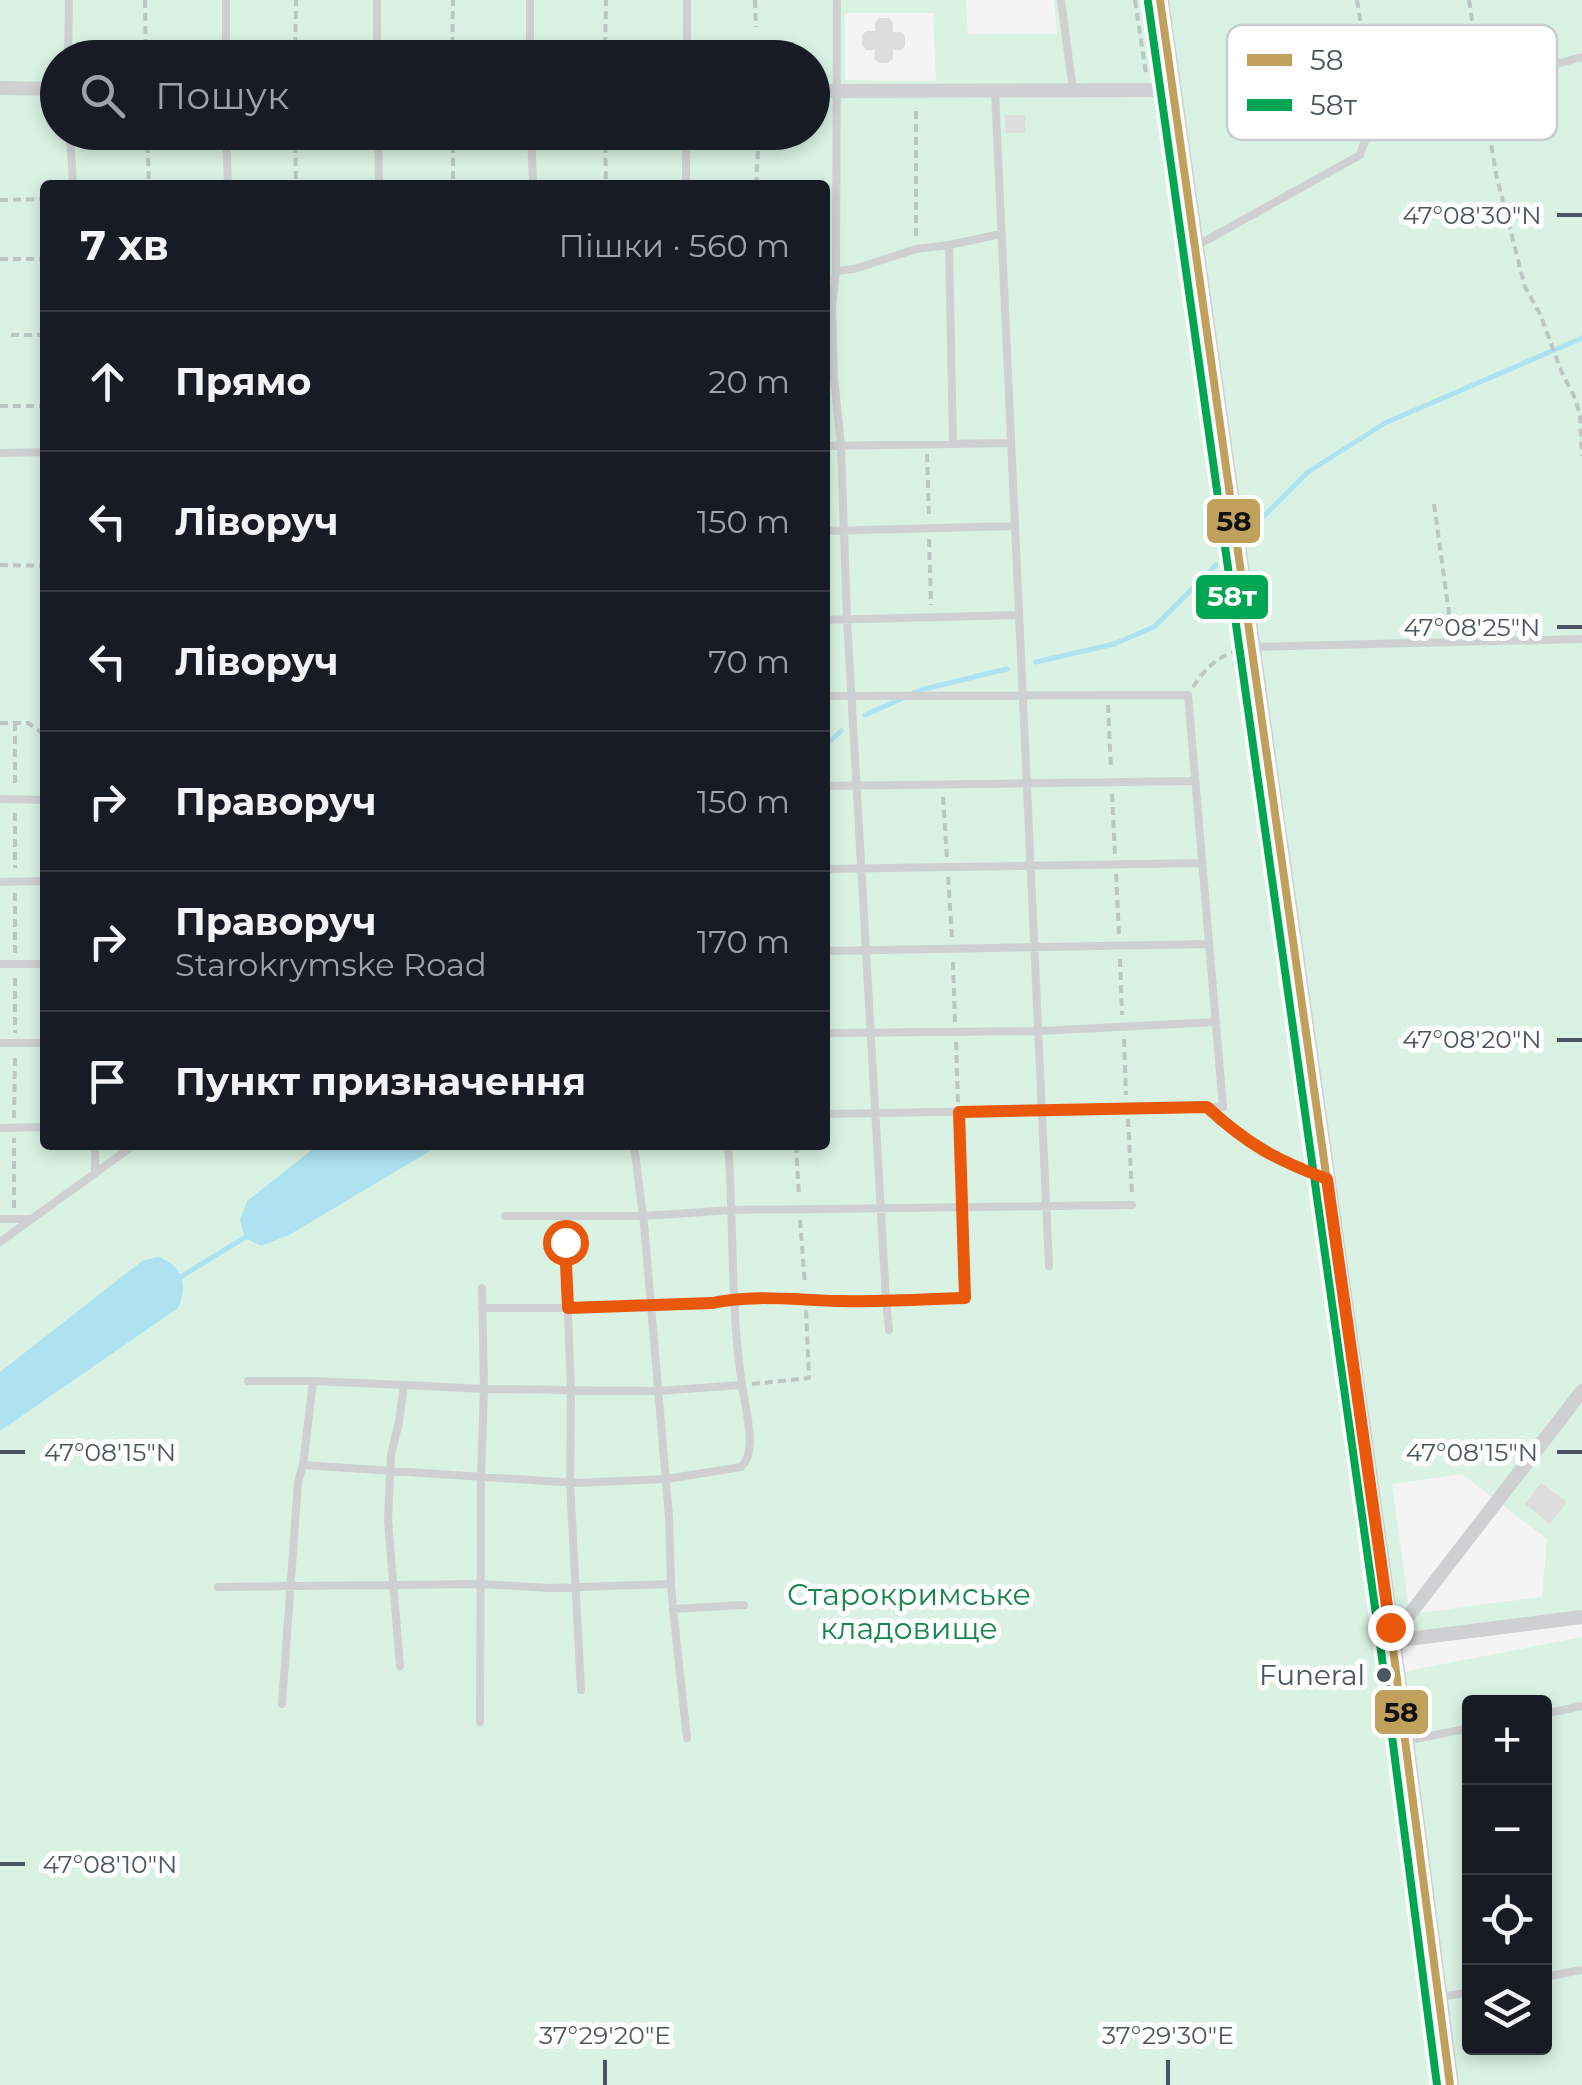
<!DOCTYPE html>
<html lang="uk">
<meta charset="utf-8">
<style>
:root{--surface:#171b24;--page:#20242c;--text:#f1f3f6;--muted:#9ea1a6;--line:#363941}
body{margin:0;font-family:Montserrat,sans-serif;background:var(--page);color:var(--text)}
.controls{position:absolute;right:30px;bottom:30px;display:grid;overflow:hidden;border-radius:10px;box-shadow:0 5px 15px #0003}
.controls button{width:90px;height:90px;display:grid;place-items:center;padding:0;border:0;border-bottom:2px solid var(--line);background:var(--surface);color:var(--text);font:50px sans-serif}
.stop{position:absolute;width:30px;height:30px;margin:-22px;border:8px solid #ea580c;border-radius:50%;background:#fff}
.stop.end{background:#ea580c;border-color:#fff;box-shadow:0 2px 10px #0008}
.list{margin:0;padding:0;list-style:none}
h2{display:flex;justify-content:space-between;align-items:center;height:130px;margin:0;padding:0 40px;font-size:42px}
h2 small{font-size:32px;font-weight:400;color:var(--muted)}
.list li{display:grid;grid-template-columns:65px 1fr auto;gap:30px;align-items:center;box-sizing:border-box;height:140px;padding:0 40px;border-top:2px solid var(--line)}
.list b{display:block;font-size:38px;white-space:nowrap}
.list p{margin:0;font-size:32px;white-space:nowrap;color:var(--muted)}
.list em{font-size:32px;font-style:normal;color:var(--muted)}
.icon{flex:none;width:55px;height:55px;fill:none;stroke:currentColor;stroke-width:2;stroke-linecap:round;stroke-linejoin:round}
.map{position:relative;flex:none;width:1582px;height:2085px;overflow:hidden}
.search{position:absolute;background:var(--surface);box-shadow:0 5px 15px #0003;left:40px;top:40px;width:790px;height:110px;display:flex;align-items:center;gap:25px;box-sizing:border-box;padding:0 35px;border-radius:55px;color:var(--muted);font-size:38px}
.panel{position:absolute;background:var(--surface);box-shadow:0 5px 15px #0003;left:40px;top:180px;width:790px;height:970px;border-radius:10px}
.map>svg:first-child{display:block}
.green{fill:#d9f2e3;fill-rule:evenodd}
.water{fill:#aee2f0}
.lines{fill:none;stroke-linecap:round;stroke-linejoin:round}
.stream{stroke:#aee2f0;stroke-width:5}
.building{fill:#ddddde}
.path{stroke:#bcc7c4;stroke-width:4;stroke-dasharray:8 5;stroke-linecap:butt}
.service{stroke:#ced0d2;stroke-width:8}
.minor{stroke:#ced0d2;stroke-width:14}
.tertiary{stroke:#ced0d2;stroke-width:18}
.bus-1-casing{stroke:#fff;stroke-width:15}
.bus-2-casing{stroke:#fff;stroke-width:15}
.bus-1{stroke:#c1a05c;stroke-width:8}
.bus-2{stroke:#00a651;stroke-width:8}
.route{stroke:#ea580c;stroke-width:12}
.ticks{fill:none;stroke:#4a5661;stroke-width:4}
.bus-dot{fill:#4a5661;stroke:#fff;stroke-width:4}
.labels{text-anchor:middle;dominant-baseline:central;stroke-width:10;stroke-linejoin:round;paint-order:stroke}
.bus-label{font-size:28px;fill:#4a5661;stroke:#fff;text-anchor:end}
.park-label{font-size:30px;fill:#17864f;stroke:#fff}
.key{fill:#fff;stroke:#c9ccd0;stroke-width:2.5}
.key-label{font-size:28px;fill:#4a5661}
.ticks-label{font-size:25px;text-anchor:middle;fill:#4a5661;stroke:#fff;stroke-width:10;stroke-linejoin:round;paint-order:stroke}
.line-badge{stroke:#fff;stroke-width:4}
.badge-label{font-size:28px;text-anchor:middle;font-weight:bold;fill:#fff}
.pale-badge-label{font-size:28px;text-anchor:middle;font-weight:bold;fill:#111}
</style>
<div class="map">
<svg width="1582" height="2085" viewBox="0 0 1582 2085">
<rect width="100%" height="100%" fill="#f4f4f4"/>
<path class="green" d="M0,0H966L968,34H1057L1054,0H1582V1617L1393,1641L1397,1673L1582,1637V2085H0ZM845,13H933L936,81L845,80ZM58,58H812V132H58ZM45,185H825V1145H45ZM1462,1474L1547,1539L1542,1597L1410,1614L1392,1484ZM1470,1702H1544V2048H1470Z"/>
<path class="water" d="M318,1145H440L289,1235L261,1246L245,1238L240,1220L247,1201Z
M158,1257C183,1265 188,1285 178,1308L0,1431V1372L142,1261Z"/>
<g class="lines">
<path class="stream" d="M1262,518L1308,472L1385,423L1582,338
M1036,662L1114,644L1154,627L1216,565
M913,693L924,689L1007,669
M865,715L903,698
M825,746L841,731
M179,1278L250,1234"/>
</g>
<path class="building" d="M879,18H889L893,23V32H901L905,36V46L901,50H893V59L888,63H879L874,59L875,50H866L862,45V36L866,31H875V23Z
M1005,115H1025V133H1005Z
M1541,1483L1567,1502L1550,1524L1525,1504Z"/>
<g class="lines">
<path class="path" d="M145,0L146,58
M755,0L756,27
M1135,0L1146,74
M1357,0L1373,99
M1469,0L1480,74
M295,58L296,0
M452,58L453,0
M605,58L606,0
M1483,94L1496,174L1525,287L1540,314L1562,373L1576,400L1580,416L1582,456
M147,132L149,185
M295,132L296,185
M453,132V185
M605,132L606,185
M756,185L759,132
M0,200L45,199
M916,236V106
M0,259H45
M11,335H45
M0,406H45
M927,454L929,515
M1434,504L1451,628
M929,539L931,605
M0,565L45,566
M1193,687C1203,671 1216,658 1234,652
M1108,705L1111,770
M0,723H28L45,735
M15,723V788
M1112,794L1115,855
M943,797L947,858
M15,813V868
M1116,874L1119,935
M948,877L952,937
M15,893V953
M1120,959L1122,1015
M953,962L955,1022
M15,978V1033
M1124,1039L1126,1095
M956,1042L958,1102
M14,1118L15,1053
M1128,1119L1132,1194
M1221,1121C1246,1143 1276,1160 1307,1171
M959,1122L962,1197
M796,1145L799,1195
M14,1208V1138
M800,1220L805,1285
M752,1384L809,1378L806,1309"/>
<path class="service" d="M377,0V58
M530,0V58
M1061,0L1073,90
M68,58L69,0
M226,58V0
M687,58V0
M995,91L1049,1266
M70,132L73,185
M226,132L228,185
M378,132L379,185
M531,132L533,185
M686,185V132
M949,245L953,444
M1198,245L1360,155L1375,112L1582,57
M836,271L854,269L916,249L949,245L1001,234
M832,307L834,377L841,446L847,619L886,1300L965,1298L963,1207
M825,308L832,307L836,271L837,0
M825,446L1011,443
M0,453L45,452
M825,531L1015,526
M825,620L1019,615
M1252,647L1582,639
M825,696L1188,695L1223,1107L825,1114
M825,786L1195,781
M0,799L45,800
M825,869L1202,863
M0,882L45,881
M825,951L1209,944
M0,964H45
M825,1033L1039,1031L1216,1022
M0,1043H45
M0,1128L45,1127
M95,1145V1173
M634,1145L644,1224L669,1517L671,1584
M505,1216H568L565,1242L571,1390L570,1482L581,1690
M568,1216H643L733,1210L1132,1205
M0,1219H30
M0,1242L134,1145
M482,1288L484,1389L658,1391L741,1385
M482,1308C557,1308 633,1309 707,1303C718,1302 728,1299 738,1298C787,1294 836,1303 886,1300L889,1330
M248,1381H313L303,1465L298,1482L282,1704
M313,1381L404,1385
M303,1465L575,1483L666,1479L741,1467C755,1454 749,1426 746,1408C729,1322 735,1232 728,1145
M218,1587L481,1584L549,1588L671,1584L673,1609
M400,1666L388,1520L391,1455L399,1422L404,1385L484,1389L481,1477L480,1722
M1544,1714L1582,1706
M687,1738L673,1609L744,1605
M1405,1741L1470,1728
M1544,1977L1582,1970
M1440,1997L1470,1992"/>
<path class="minor" d="M0,88L58,89
M812,91L1173,90
M1390,1627L1410,1614L1582,1391
M1392,1641L1582,1617"/>
<path class="tertiary" d="M1160,0L1392,1641L1450,2085"/>
<g class="bus-1-casing">
<path id="bus-1" d="M1160,0L1392,1641L1450,2085"/>
</g>
<g class="bus-2-casing">
<path id="bus-2" d="M1148,2L1380,1643L1437,2085"/>
</g>
<use href="#bus-1" class="bus-1"/>
<use href="#bus-2" class="bus-2"/>
</g>
<g class="lines">
<path class="route" d="M565,1242L568,1308L712,1303C754,1294 796,1300 838,1301C880,1302 923,1299 965,1298L959,1112L1207,1107C1247,1144 1276,1160 1327,1179L1390,1627"/>
</g>
<path class="ticks" d="M1557,215H1582M1557,627H1582M1557,1040H1582M0,1452H25M1557,1452H1582M0,1864H25M605,2060V2085M1168,2060V2085"/>
<circle class="bus-dot" cx="1384" cy="1675" r="9"/>
<g class="labels">
<g class="bus-label">
<text x="1365" y="1675">Funeral</text>
</g>
<g class="park-label">
<text x="909" y="1594">Старокримське<tspan x="909" dy="34">кладовище</tspan></text>
</g>
</g>
<rect x="1227" y="25" width="330" height="115" rx="15" class="key"/>
<rect x="1247" y="54" width="45" height="12" fill="#c1a05c"/>
<rect x="1247" y="99" width="45" height="12" fill="#00a651"/>
<g class="key-label">
<text x="1310" y="70">58</text>
<text x="1310" y="115">58т</text>
</g>
<g class="ticks-label">
<text x="1472" y="224">47°08'30"N</text>
<text x="1472" y="636">47°08'25"N</text>
<text x="1472" y="1048">47°08'20"N</text>
<text x="110" y="1461">47°08'15"N</text>
<text x="1472" y="1461">47°08'15"N</text>
<text x="110" y="1873">47°08'10"N</text>
<text x="605" y="2044">37°29'20"E</text>
<text x="1168" y="2044">37°29'30"E</text>
</g>
<g class="line-badge">
<rect x="1205" y="497" width="57" height="48" rx="10" fill="#c1a05c"/>
<rect x="1194" y="573" width="76" height="48" rx="10" fill="#00a651"/>
<rect x="1373" y="1688" width="57" height="48" rx="10" fill="#c1a05c"/>
</g>
<g class="badge-label">
<text x="1232" y="606">58т</text>
</g>
<g class="pale-badge-label">
<text x="1234" y="531">58</text>
<text x="1401" y="1722">58</text>
</g>
</svg>
<div class="controls">
<button>+</button>
<button>−</button>
<button><svg class="icon" aria-label="locate" viewBox="0 0 24 24"><circle cx="12" cy="12" r="6"/><path d="M12 2v4M12 18v4M2 12h4M18 12h4"/></svg></button>
<button><svg class="icon" aria-label="layers" viewBox="0 0 24 24"><path d="M12 4l9 5-9 5-9-5zM3 14l9 5 9-5"/></svg></button>
</div>
<div class="stop" style="left:565px;top:1242px"></div>
<div class="stop end" style="left:1390px;top:1627px"></div>
<div class="search"><svg class="icon" aria-label="search" viewBox="0 0 24 24"><circle cx="10" cy="10" r="6"/><path d="M15 15l6 6"/></svg>Пошук</div>
<section class="panel">
<h2>7 хв<small>Пішки · 560 m</small></h2>
<ul class="list">
<li><svg class="icon" aria-label="ahead" viewBox="0 0 24 24"><path d="M12 20V5M6 11l6-6 6 6"/></svg><div><b>Прямо</b></div><em>20 m</em></li>
<li><svg class="icon" aria-label="left" viewBox="0 0 24 24"><path d="M17 20v-9H6M10 6l-5 5 5 5"/></svg><div><b>Ліворуч</b></div><em>150 m</em></li>
<li><svg class="icon" aria-label="left" viewBox="0 0 24 24"><path d="M17 20v-9H6M10 6l-5 5 5 5"/></svg><div><b>Ліворуч</b></div><em>70 m</em></li>
<li><svg class="icon" aria-label="right" viewBox="0 0 24 24"><path d="M7 20v-9h11M14 6l5 5-5 5"/></svg><div><b>Праворуч</b></div><em>150 m</em></li>
<li><svg class="icon" aria-label="right" viewBox="0 0 24 24"><path d="M7 20v-9h11M14 6l5 5-5 5"/></svg><div><b>Праворуч</b><p>Starokrymske Road</p></div><em>170 m</em></li>
<li><svg class="icon" aria-label="arrive" viewBox="0 0 24 24"><path d="M6 21V4h12l-3 4 3 4H6"/></svg><div><b>Пункт призначення</b></div></li>
</ul>
</section>
</div>
